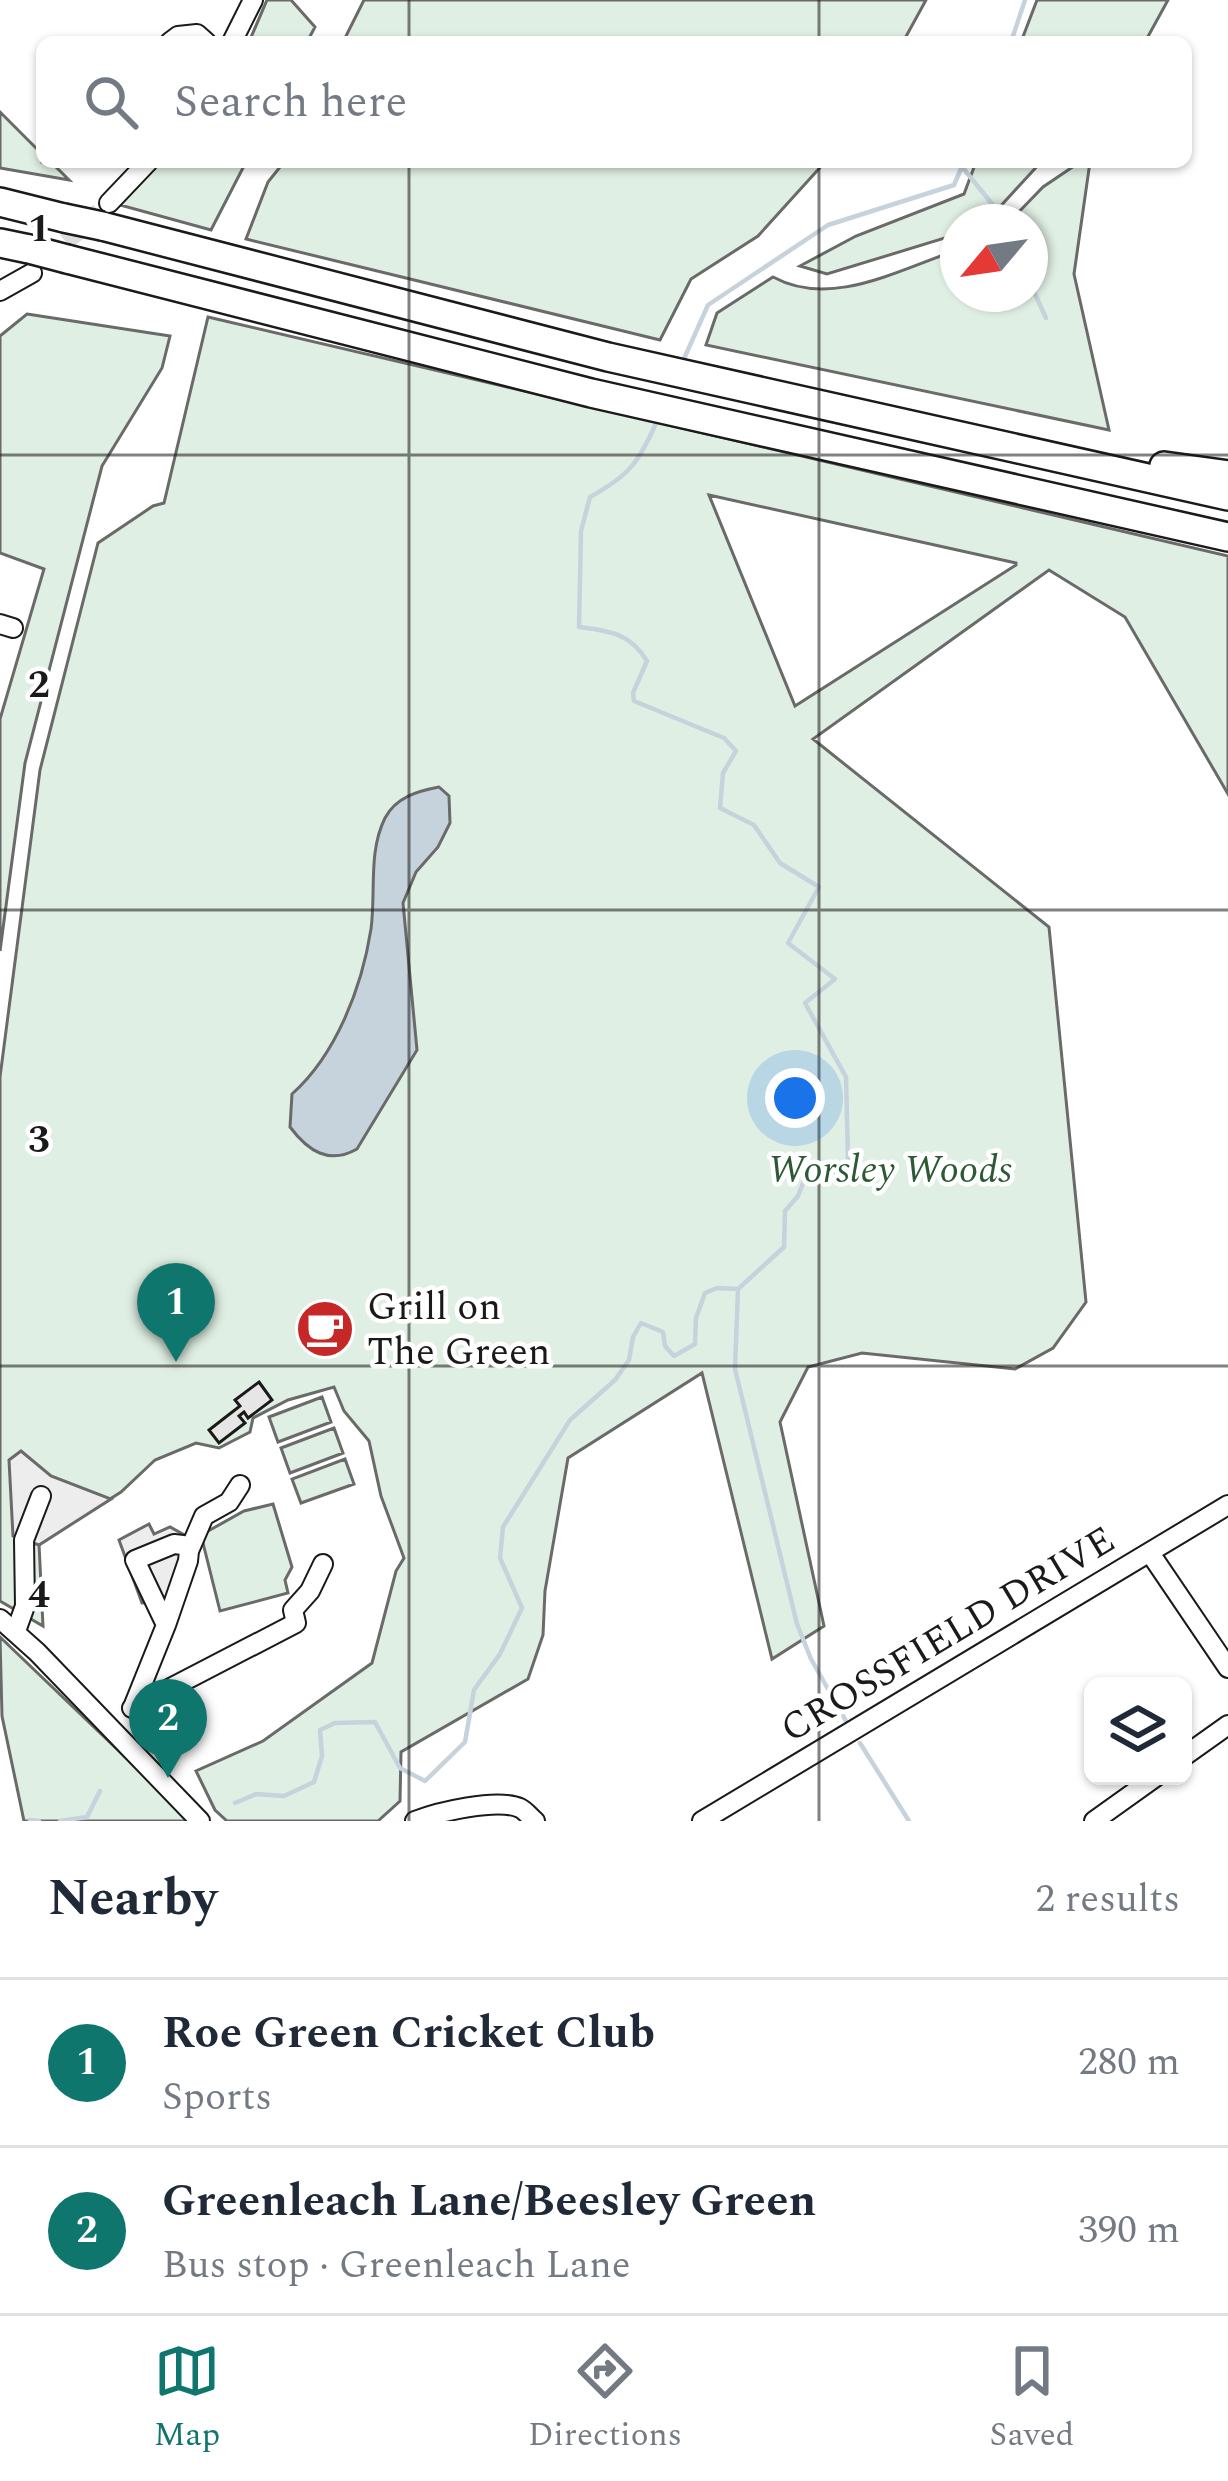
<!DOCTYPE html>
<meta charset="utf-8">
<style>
:root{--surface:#fff;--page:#f2f2f3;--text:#1f2937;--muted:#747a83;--line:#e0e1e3;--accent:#0f766e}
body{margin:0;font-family:Spectral,serif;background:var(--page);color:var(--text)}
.controls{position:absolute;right:36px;bottom:36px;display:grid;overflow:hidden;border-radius:18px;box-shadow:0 3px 9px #0004}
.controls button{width:108px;height:108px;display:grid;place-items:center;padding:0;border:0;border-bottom:3px solid var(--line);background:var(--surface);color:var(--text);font:60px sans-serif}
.compass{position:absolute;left:940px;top:204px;width:108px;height:108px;border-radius:50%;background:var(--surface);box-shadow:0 3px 9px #0004;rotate:241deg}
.you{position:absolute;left:795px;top:1098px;width:42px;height:42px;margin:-30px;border:9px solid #fff;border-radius:50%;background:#1a73e8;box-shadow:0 0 0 18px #1a73e833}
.badge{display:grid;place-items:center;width:78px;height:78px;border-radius:50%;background:var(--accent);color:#fff;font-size:39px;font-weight:700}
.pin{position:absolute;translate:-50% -99px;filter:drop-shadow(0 3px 6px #0008)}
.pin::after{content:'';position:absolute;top:63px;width:42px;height:36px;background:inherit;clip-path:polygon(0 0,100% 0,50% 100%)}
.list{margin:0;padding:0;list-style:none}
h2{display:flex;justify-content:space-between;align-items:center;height:156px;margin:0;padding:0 48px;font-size:51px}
h2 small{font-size:39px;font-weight:400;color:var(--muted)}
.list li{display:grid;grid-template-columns:78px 1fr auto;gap:36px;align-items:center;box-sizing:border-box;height:168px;padding:0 48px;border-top:3px solid var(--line)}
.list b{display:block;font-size:45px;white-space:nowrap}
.list p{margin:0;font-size:39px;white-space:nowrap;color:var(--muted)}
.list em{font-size:39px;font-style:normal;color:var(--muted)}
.icon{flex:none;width:66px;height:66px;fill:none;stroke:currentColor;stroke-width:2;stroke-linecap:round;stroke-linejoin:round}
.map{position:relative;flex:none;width:1228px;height:1821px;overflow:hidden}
.search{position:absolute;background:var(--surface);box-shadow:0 3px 9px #0004;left:36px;right:36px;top:36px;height:132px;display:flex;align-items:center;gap:30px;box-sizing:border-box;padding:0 42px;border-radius:18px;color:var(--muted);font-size:45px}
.sheet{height:492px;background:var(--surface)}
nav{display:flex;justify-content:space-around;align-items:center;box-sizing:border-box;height:168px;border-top:3px solid var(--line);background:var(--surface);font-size:33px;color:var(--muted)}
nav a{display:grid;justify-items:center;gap:6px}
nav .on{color:var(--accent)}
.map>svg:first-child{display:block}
.green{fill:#e0efe3;stroke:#6a6a6a;stroke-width:3;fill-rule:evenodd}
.parking{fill:#ededed;stroke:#6a6a6a;stroke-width:3}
.water{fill:#c6d2dc;stroke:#6a6a6a;stroke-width:3}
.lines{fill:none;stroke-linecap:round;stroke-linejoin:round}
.stream{stroke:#c6d2dc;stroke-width:4.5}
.building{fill:#e6e6e6;stroke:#1a1a1a;stroke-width:3}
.minor-tunnel{stroke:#ddd;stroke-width:18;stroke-dasharray:18 9;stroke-linecap:butt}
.minor-casing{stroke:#1a1a1a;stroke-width:22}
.highway-casing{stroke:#1a1a1a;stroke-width:32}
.minor{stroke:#fff;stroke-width:18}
.highway{stroke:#fff;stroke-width:27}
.highway-bridge-casing{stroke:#1a1a1a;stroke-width:32;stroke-linecap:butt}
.highway-bridge{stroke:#fff;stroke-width:27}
.grid{fill:none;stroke:#1a1a1a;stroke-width:3;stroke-opacity:0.55}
.labels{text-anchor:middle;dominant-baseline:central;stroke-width:9;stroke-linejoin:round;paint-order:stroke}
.park-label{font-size:39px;font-style:italic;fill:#2b5a34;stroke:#fff}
.poi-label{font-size:39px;fill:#1a1a1a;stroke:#fff;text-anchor:start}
.street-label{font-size:39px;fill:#1a1a1a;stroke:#fff}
.grid-label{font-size:39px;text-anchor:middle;font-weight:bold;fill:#1a1a1a;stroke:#fff;stroke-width:9;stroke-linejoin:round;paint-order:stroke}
</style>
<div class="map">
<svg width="1228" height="1821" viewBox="0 0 1228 1821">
<rect width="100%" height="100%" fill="#fff"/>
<path class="green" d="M267,0H291L315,27L307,42H249Z
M364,0H926L903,42H343Z
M1037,0H1168L1145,42H1021Z
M0,112L42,154V162H51L69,180L0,168Z
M160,162H246L211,230L120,205Z
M284,162H825L758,236L691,279L660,340L246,239L268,182Z
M976,162H1041L986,222H958V234L827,274L800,266L856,236L964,194Z
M1080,162H1090L1074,274L1109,430L706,345L717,313L773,277C832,309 899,269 958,250V294H1030V222H1009L1043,187Z
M27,314L170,336L162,368L102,466L25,763L0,951V719L44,569L0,553V336Z
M208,317L1228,556V794L1125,617L1049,570L813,739L1049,927L1086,1302L1053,1348L1015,1369L862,1353L808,1367L780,1422L824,1626L772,1659L702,1373L568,1458L545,1591L543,1635L528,1679L401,1752L400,1801L378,1821H227L215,1810L196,1771L263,1741L372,1663L396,1571L404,1558L381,1496L369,1441L344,1411L334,1387L288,1400L253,1418L250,1432L219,1448L196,1443L155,1460L121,1492L39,1544L43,1626L0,1601V1077L40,770L98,543L153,506L164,503ZM709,495L1016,563V565L795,706Z
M322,1397L331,1422L278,1442L269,1417Z
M334,1428L343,1453L290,1473L281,1448Z
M345,1459L354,1484L301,1503L292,1479Z
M273,1504L292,1567L285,1580L288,1593L220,1611L201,1535L244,1511Z
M0,1637L192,1821H24L2,1716Z"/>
<path class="parking" d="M21,1451L51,1476L111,1499L39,1545L13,1536L9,1460Z
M149,1524L154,1534L170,1527L197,1542L179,1602L142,1603L119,1540Z"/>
<path class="water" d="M439,787L449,796L450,823L438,847L416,872L403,903L417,1050L357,1149C329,1165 308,1151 290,1127L292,1094C336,1055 362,987 371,929C376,892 368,852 385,818C396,797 418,791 439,787Z"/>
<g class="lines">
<path class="stream" d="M1011,42L1025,0
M963,168L997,210
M1030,283L1046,318
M683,361L708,305L828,225L954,185L964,162
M738,1290L735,1369L797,1624L811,1659L846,1721
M860,1743L909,1821
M235,1803L256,1794L284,1796L314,1782L322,1756L320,1730L335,1723L375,1722L400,1768L425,1781L465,1742L474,1690L500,1654L522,1608L500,1558L503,1527L570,1420L615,1380L629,1360L633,1337L641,1323L663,1332L665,1346L674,1356L695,1344L696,1318L705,1293L717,1288L738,1289L784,1247L785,1211L798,1196L805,1178L820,1171L835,1174L848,1160L846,1077L805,1003L835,979L788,943L819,887L780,863L754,825L720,808L723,773L736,751L724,738L634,701L633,693L647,661C630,633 609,631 579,627L581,531L590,497C630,475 639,462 657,421
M30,1820L39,1821
M60,1821L87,1817L100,1791"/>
</g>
<path class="building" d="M328,1314L335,1341L322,1344L315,1318Z
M259,1382L272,1400L248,1418L244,1412L239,1416L245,1423L219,1443L209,1430L240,1406L235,1400Z"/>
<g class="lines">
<path class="minor-tunnel" d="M46,260L109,203"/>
<g class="minor-casing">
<path id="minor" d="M170,42L178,36L197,34L206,42
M232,42L253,0
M109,203L148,162
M0,291L32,273
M0,624L13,628
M189,1551L204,1516L229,1502L240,1485
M1150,1553L1228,1668
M0,1619L37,1652L200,1821
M16,1631L25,1606L24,1540L41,1496
M133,1707L166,1625L135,1560L174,1544L183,1545L189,1551L188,1561L166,1625
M132,1708L296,1623L293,1610L310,1591L323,1564
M1183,1757L1228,1725
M415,1821C438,1812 497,1798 520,1808C526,1811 530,1817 535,1821
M702,1821L1228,1505
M1094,1821L1157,1776"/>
</g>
<g class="highway-casing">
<path id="highway" d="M0,202L64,218
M102,226L608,357L1228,496
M0,243L29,249
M67,259L591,393L1228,537
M1164,466L1228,475"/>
</g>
<use href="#minor" class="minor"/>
<use href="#highway" class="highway"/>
<g class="highway-bridge-casing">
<path id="highway-bridge" d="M64,218L102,226
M29,249L67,259"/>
</g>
<use href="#highway-bridge" class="highway-bridge"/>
</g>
<path class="grid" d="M409,0V42M819,0V42M409,162V1821M819,162V1821M0,455H1228M0,910H1228M0,1366H1228"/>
<defs>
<g id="cafe-disc" transform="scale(3)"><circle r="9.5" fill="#c62828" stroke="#fff"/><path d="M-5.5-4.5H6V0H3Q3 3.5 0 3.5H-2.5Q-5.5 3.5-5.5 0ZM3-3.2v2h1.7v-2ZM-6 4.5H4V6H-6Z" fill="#fff"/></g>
</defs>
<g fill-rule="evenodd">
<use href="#cafe-disc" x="325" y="1329"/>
</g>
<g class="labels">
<g class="park-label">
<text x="890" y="1170">Worsley Woods</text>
</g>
<g class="poi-label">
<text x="367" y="1307">Grill on<tspan x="367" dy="45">The Green</tspan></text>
</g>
<g class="street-label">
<text transform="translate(948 1635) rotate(-31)">CROSSFIELD DRIVE</text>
</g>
</g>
<g class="grid-label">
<text x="39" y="241">1</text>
<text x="39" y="697">2</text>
<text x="39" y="1152">3</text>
<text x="39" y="1607">4</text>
</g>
</svg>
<div class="controls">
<button><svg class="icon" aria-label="layers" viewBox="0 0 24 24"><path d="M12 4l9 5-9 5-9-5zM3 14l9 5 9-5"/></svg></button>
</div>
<svg class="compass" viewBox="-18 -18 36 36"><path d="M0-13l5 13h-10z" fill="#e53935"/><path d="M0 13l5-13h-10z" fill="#747a83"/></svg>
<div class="you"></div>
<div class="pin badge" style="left:176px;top:1362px">1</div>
<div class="pin badge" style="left:168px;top:1778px">2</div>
<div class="search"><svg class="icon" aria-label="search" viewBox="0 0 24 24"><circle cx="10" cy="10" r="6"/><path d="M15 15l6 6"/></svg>Search here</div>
</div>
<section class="sheet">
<h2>Nearby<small>2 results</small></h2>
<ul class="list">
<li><span class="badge">1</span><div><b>Roe Green Cricket Club</b><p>Sports</p></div><em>280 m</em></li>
<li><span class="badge">2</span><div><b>Greenleach Lane/Beesley Green</b><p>Bus stop · Greenleach Lane</p></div><em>390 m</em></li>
</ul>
</section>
<nav>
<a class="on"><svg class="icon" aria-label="map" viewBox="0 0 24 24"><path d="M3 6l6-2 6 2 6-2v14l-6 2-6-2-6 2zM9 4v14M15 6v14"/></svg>Map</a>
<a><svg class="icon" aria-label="directions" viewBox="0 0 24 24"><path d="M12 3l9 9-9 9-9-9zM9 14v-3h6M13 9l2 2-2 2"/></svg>Directions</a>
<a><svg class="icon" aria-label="saved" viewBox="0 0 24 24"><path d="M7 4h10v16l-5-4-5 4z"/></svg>Saved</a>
</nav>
